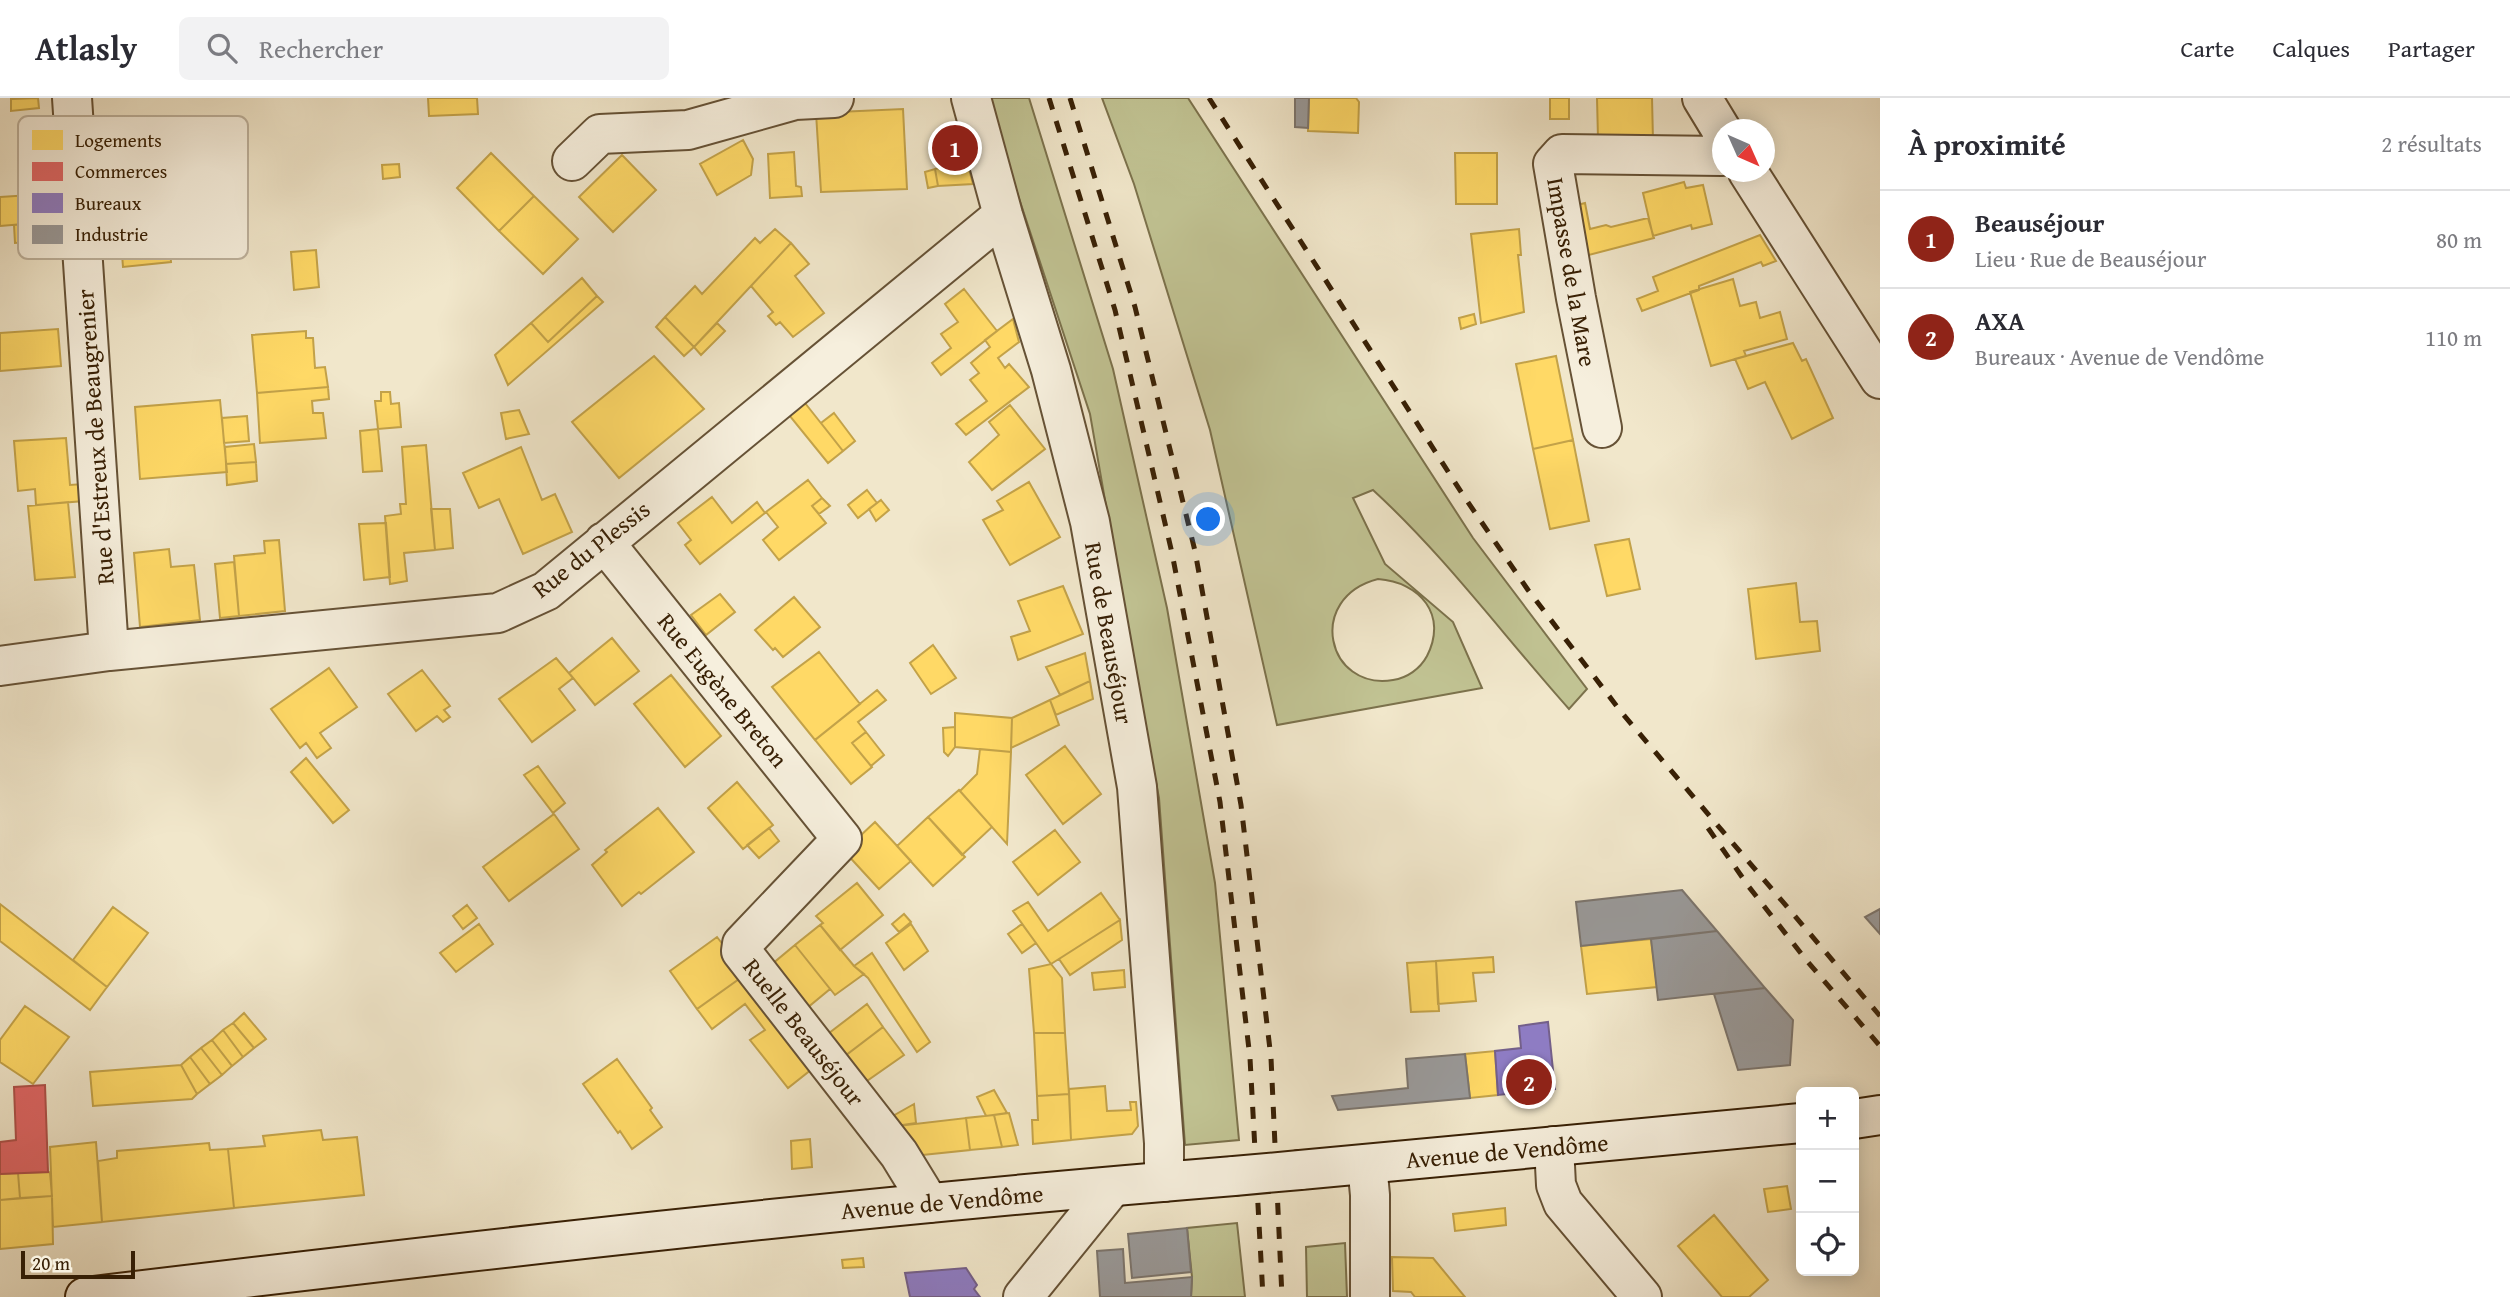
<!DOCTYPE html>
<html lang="fr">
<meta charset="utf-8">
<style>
:root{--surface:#fff;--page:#f2f2f3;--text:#2b2b33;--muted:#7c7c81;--line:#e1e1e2;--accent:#8f2418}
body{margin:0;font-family:"Gentium Book Plus",serif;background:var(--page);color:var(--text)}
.controls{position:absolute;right:21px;bottom:21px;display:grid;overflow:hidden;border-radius:10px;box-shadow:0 4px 18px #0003}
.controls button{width:63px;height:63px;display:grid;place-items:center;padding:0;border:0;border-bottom:2px solid var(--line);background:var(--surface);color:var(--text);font:35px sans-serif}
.compass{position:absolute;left:1712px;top:21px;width:63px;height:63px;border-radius:50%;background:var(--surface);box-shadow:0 4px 18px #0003;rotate:135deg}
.scale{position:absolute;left:21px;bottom:18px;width:114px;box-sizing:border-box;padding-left:7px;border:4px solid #382005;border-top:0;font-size:19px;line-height:24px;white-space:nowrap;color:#382005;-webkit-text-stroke:5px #f6efdd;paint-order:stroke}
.you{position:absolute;left:1209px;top:422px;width:24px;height:24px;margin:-18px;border:5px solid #fff;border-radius:50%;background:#1a73e8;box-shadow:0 0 0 10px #1a73e833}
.badge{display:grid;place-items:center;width:46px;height:46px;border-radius:50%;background:var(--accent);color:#fff;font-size:23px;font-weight:700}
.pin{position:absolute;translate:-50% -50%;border:4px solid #fff;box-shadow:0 2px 7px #0006}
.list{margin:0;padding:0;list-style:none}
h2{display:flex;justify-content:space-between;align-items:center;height:91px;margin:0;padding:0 28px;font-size:30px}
h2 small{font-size:23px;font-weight:400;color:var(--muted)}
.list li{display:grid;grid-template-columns:46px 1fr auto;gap:21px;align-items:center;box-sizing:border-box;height:98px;padding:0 28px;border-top:2px solid var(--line)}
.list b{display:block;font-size:26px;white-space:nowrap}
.list p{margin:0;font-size:23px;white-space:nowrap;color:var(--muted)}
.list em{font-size:23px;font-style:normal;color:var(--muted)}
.icon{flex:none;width:38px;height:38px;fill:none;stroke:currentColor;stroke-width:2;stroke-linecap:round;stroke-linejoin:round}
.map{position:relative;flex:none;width:1880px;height:1199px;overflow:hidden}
header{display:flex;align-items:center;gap:42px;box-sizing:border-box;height:98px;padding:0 35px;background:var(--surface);border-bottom:2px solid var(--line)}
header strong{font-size:33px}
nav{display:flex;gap:38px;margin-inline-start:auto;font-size:24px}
.search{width:490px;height:63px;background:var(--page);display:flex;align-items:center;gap:18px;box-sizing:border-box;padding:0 24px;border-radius:10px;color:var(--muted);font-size:26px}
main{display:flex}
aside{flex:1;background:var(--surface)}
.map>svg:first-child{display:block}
.green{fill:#c1c393;stroke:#7c724c;stroke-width:2;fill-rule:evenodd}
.homes{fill:#ffd966;stroke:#c3a249;stroke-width:2}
.shops{fill:#e06666;stroke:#ae5149;stroke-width:2}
.offices{fill:#8e7cc3;stroke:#74608a;stroke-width:2}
.industry{fill:#999;stroke:#7c756d;stroke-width:2}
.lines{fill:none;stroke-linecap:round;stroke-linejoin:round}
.street-casing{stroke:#665236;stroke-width:42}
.secondary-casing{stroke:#382005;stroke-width:42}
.street{stroke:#f6efdd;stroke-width:38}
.secondary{stroke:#f6efdd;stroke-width:38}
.rail{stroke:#382005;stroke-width:5;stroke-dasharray:12 12;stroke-linecap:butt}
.secondary-bridge-casing{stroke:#382005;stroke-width:42;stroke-linecap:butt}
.secondary-bridge{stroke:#f6efdd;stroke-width:38}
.labels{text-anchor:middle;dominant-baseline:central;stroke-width:7;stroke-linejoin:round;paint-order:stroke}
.street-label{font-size:24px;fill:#382005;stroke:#f6efdd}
.key{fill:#f6efdd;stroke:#bdb19c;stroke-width:2}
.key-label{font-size:19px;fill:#382005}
</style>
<header>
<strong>Atlasly</strong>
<div class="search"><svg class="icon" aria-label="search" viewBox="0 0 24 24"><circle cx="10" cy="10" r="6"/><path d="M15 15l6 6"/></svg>Rechercher</div>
<nav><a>Carte</a><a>Calques</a><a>Partager</a></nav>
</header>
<main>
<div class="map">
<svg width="1880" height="1199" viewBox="0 0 1880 1199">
<rect width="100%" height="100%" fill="#f1e7cb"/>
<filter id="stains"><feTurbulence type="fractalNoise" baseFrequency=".00286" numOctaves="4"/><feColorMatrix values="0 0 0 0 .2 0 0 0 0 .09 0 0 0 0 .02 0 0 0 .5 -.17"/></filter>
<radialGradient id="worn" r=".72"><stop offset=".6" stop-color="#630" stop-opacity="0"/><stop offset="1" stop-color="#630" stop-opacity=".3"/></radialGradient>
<path class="green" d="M986,0H1029L1113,271L1167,510L1215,785L1239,1042L1185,1047L1159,700L1141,609L1090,316Z
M1102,0H1188L1473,440L1587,591L1569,611C1503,537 1445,458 1373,392L1353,400L1385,466L1453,524L1482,590L1277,627L1210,332L1134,86ZM1378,481C1420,484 1448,517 1427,558C1420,571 1407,580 1393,582C1327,593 1305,500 1378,481Z
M1237,1125L1245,1199H1191L1192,1179L1187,1130Z
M1345,1145L1347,1199H1307L1306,1149Z"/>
<path class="homes" d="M38,0L39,10L11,13V1Z
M428,0H477L478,16L429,18Z
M1309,0H1356L1359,4L1358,35L1308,33Z
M1550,0H1569V21H1550Z
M1597,0H1652L1653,42L1598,40Z
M903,11L907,91L821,94L816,15Z
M960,40L965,55L950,60L945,44Z
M743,42L753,61L751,77L717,97L700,66Z
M794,54L796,88L801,89L802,98L770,100L768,56Z
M491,55L534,98L499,133L457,90Z
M1455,55H1497V106H1456Z
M622,57L656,92L613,134L579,99Z
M967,64L973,86L938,88L935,71Z
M399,66L400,79L383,81L382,67Z
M935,71L938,88L928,90L925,74Z
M1684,84L1686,90L1703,87L1712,126L1692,131L1691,127L1653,138L1643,95Z
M46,96L47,124L0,128V99Z
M534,98L578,141L543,176L499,133Z
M1585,105L1590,131L1606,127L1611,129L1648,120L1654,140L1581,159L1573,108Z
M206,111L207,125L168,129L171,164L123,169L119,118Z
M44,124L45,143L15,145L14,127Z
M775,131L791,145L694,249L665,219L695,188L702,196L755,140L760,145Z
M1519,131L1521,157H1518L1524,214L1481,225L1471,136Z
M1760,137L1776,163L1763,168L1761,164L1699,188V192L1642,213L1637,201L1658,193L1653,179Z
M791,145L809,166L795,178L824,215L793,239L780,224L776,227L768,218L773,214L751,188Z
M316,152L319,189L294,192L291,154Z
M582,180L597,198L548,244L531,225Z
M1733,181L1740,208L1756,204L1760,220L1780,214L1787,241L1744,253L1746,258L1711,268L1690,194Z
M964,191L997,233L941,277L932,265L951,250L941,236L958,224L945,206Z
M597,198L603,204L508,287L495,257L531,225L548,244Z
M1474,216L1476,226L1461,231L1459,220Z
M665,219L694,249L684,258L656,229Z
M1013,221L1019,244L998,260L1005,270L1009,266L1029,289L966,337L956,326L987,303L970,282L979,275L971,265L990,249L985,242Z
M717,225L725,233L701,257L694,249Z
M58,231L61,268L0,273V235Z
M306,233V240H313L315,270L325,269L328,289L257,295L252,237Z
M1793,245L1802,263L1806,261L1833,320L1792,341L1765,284L1748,291L1735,261Z
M654,258L704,311L619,380L572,324Z
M1556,258L1573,342L1533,351L1516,266Z
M328,289L329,301L312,303L313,315H323L326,340L260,345L257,295Z
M381,294H390L391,306L399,305L401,329L378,331L375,303H381Z
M220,302L227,374L140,381L135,309Z
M805,305L843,353L828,365L789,317Z
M1010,307L1045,351L992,392L969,364L999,337L989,324Z
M519,312L529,336L506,341L501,315Z
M834,315L855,343L843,353L821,325Z
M247,318L249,343L224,345L222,320Z
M378,331L382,373L363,374L360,333Z
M66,340L70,387L83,386L84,403L36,407L35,391L18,393L14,343Z
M1573,342L1589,423L1550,431L1533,351Z
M254,346L256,364L226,366L225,349Z
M426,347L435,452L404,455L407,483L390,486L385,418L401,416L400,406H406L402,349Z
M521,349L542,402L555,396L572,434L523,456L499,401L479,410L463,375Z
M256,364L257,383L227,387L226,366Z
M808,382L822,400L812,408L826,425L779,462L763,442L778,429L766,414Z
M1029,384L1060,439L1010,467L983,422L1003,412L997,403Z
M867,392L877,405L858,420L848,407Z
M712,399L732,425L757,404L765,415L700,466L685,447L691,442L678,425Z
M822,400L830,408L819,416L812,408Z
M881,402L889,412L876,423L869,411Z
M68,404L75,479L35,482L28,408Z
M431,411H450L453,450L435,452Z
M386,425L390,479L364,482L359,426Z
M1629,441L1640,491L1607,498L1595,447Z
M279,442L285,513L239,518L234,458L265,455L264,443Z
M169,451L171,469L194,467L200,522L140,529L134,455Z
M234,464L239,518L220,520L215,466Z
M1796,485L1800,524L1817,523L1820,553L1756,561L1748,491Z
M1063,488L1083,536L1018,562L1011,539L1030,533L1018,503Z
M720,496L735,514L706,537L691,517Z
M794,499L820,529L783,559L775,550L773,552L755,532Z
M612,540L639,573L595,607L569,575Z
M933,547L956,580L931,596L910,565Z
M819,554L860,606L815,642L772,589Z
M1085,555L1090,583L1060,597L1046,569Z
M556,560L573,580L559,591L575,612L532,644L499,601Z
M329,570L357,609L320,635L331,650L317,660L306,645L300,650L271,611Z
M422,572L450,608L444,612L450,619L443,624L437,618L416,633L388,596Z
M671,577L721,638L685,669L634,606Z
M1090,583L1093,601L1056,617L1050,602Z
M877,592L886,602L858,624L866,634L852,645L872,669L851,686L815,642Z
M1050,602L1059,627L1011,650L1012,620Z
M955,615L1012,620L1011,654L955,649Z
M955,629V649L948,658L944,654L943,630Z
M866,634L884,657L871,668L852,645Z
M1065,648L1101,696L1063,726L1026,677Z
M980,651L1011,654L1007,746L960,693L977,676Z
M306,660L349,712L333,725L291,674Z
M538,668L565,705L553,715L524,677Z
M737,684L773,727L743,751L708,710Z
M959,692L992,729L962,757L928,719Z
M658,710L694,754L641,796L639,794L622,808L592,767L607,754L605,752Z
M554,716L579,751L509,803L483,769Z
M928,719L965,759L933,788L897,748Z
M875,724L911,763L879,791L844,753Z
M769,730L779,743L759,760L747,747Z
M1055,732L1080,764L1038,797L1013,764Z
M857,785L883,817L840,852L820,827L823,825L816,818Z
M1101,795L1120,822L1051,866L1013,813L1028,804L1048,833Z
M0,806L107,889L90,912L0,843Z
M467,807L477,820L463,831L453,818Z
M113,809L148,835L107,889L73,862Z
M904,816L911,824L899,834L892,826Z
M1120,822L1122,842L1070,877L1059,861Z
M479,826L493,846L456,874L440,855Z
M911,826L928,853L904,872L886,845Z
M1022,826L1036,845L1022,855L1008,836Z
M820,827L854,868L864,876L835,897L795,847Z
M717,839L746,876L697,911L670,873Z
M1651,841L1657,889L1587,896L1581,848Z
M795,847L830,891L807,910L771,867Z
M872,855L930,944L917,954L868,880L854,868Z
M1493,859L1494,874L1473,875L1476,903L1438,906L1436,863Z
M1436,863L1439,913L1411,914L1407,865Z
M1051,866L1062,880L1065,935H1034L1029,871Z
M1124,872L1125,889L1094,892L1092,875Z
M746,876L817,967L788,990L750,942L765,932L745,906L712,931L697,911Z
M867,906L883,929L837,964L820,942Z
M25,908L69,939L33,986L0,964V942Z
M244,915L266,941L254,950L233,925Z
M233,925L254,950L243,959L223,932Z
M883,929L904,957L864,985L837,964Z
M223,932L243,959L232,968L212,942Z
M1034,935H1065L1069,996L1037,998Z
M212,942L232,968L222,977L201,950Z
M201,950L222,977L210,986L190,959Z
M1495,953L1498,997L1470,1000L1465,956Z
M190,959L210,986L197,996L181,967Z
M617,961L652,1010L650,1012L662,1029L632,1051L620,1033L618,1035L583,986Z
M181,967L197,996L192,1001L93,1008L90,974Z
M1105,988L1107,1013L1131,1012L1130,1004H1136L1138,1028L1132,1036L1071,1042L1069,991Z
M994,992L1007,1015L986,1018L977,999Z
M1069,996L1071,1042L1033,1046L1032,1022H1038L1037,998Z
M914,1006L916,1025L889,1029L884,1023Z
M1009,1015L1018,1047L1002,1049L994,1017Z
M994,1017L1002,1049L970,1052L966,1020Z
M966,1020L970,1052L913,1058L889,1029Z
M321,1032L323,1042L357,1039L364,1097L234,1110L228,1051L265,1048L263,1038Z
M810,1041L812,1069L792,1071L791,1043Z
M96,1044L102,1124L53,1129L50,1049Z
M209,1045L210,1052L228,1051L234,1110L102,1124L98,1063L117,1060V1053Z
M50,1074L52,1098L20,1100L18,1075Z
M18,1075L20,1100L0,1102V1076Z
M1787,1088L1791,1111L1768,1114L1764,1091Z
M52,1098L53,1146L0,1151V1102Z
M1505,1110L1506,1127L1455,1133L1453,1116Z
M1714,1117L1768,1182L1749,1199H1722L1678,1148Z
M1392,1159L1433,1160L1465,1199H1415L1411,1194L1393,1193Z
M863,1160L864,1169L843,1170L842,1162Z"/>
<path class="shops" d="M45,987L48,1074L0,1076V1044L16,1042L14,989Z"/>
<path class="offices" d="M1548,924L1555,991L1498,997L1495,953L1521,950L1519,928Z
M966,1170L977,1187L974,1191L980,1199H910L905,1175Z"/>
<path class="industry" d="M1295,0H1309L1308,30L1295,29Z
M1682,792L1717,833L1581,848L1576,804Z
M1880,811V836L1865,819Z
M1717,833L1765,890L1658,902L1651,841Z
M1765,890L1793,922L1790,967L1738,972L1714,896Z
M1465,956L1470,1000L1338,1012L1332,998L1408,990L1406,961Z
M1187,1130L1191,1174L1132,1180L1128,1136Z
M1123,1151L1125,1185L1192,1179L1191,1199H1100L1097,1153Z"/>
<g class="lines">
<g class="street-casing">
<path id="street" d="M72,0L109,553
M971,0L1003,117L1051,272L1090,424L1137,689L1164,1045V1084
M1702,0L1722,33
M572,63L600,36L688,32L795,2L834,0
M1748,74L1880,281
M1602,330L1576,200L1553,66L1562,56L1722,58
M604,444L842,741L742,846L741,853L899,1056L929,1105
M0,568L109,553L498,515L546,493L1003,117
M1554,1048L1556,1087L1563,1105L1642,1199
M1367,1066L1370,1097V1199
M1023,1199L1112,1089"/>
</g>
<g class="secondary-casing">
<path id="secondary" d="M1854,1021L1880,1017
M1300,1072L1801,1025
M85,1199C467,1153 850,1109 1234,1078"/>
</g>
<use href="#street" class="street"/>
<use href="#secondary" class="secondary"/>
<path class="rail" d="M1049,0L1115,212L1172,455L1220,704L1250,960L1263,1199
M1070,0L1135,209L1195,453L1241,707L1271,960L1282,1199
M1209,0L1463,397L1528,492L1622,615L1880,918
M1708,730L1749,789L1807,863L1880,948"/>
<g class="secondary-bridge-casing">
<path id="secondary-bridge" d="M1234,1078L1300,1072"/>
</g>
<use href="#secondary-bridge" class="secondary-bridge"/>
</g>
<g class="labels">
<g class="street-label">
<text transform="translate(1572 174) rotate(80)">Impasse de la Mare</text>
<text transform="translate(95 339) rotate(-94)">Rue d'Estreux de Beaugrenier</text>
<text transform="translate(591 451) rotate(-38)">Rue du Plessis</text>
<text transform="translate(1109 535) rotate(80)">Rue de Beauséjour</text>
<text transform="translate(723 592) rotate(51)">Rue Eugène Breton</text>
<text transform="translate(804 934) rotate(52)">Ruelle Beauséjour</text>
<text transform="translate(1507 1053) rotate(-5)">Avenue de Vendôme</text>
<text transform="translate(942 1104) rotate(-5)">Avenue de Vendôme</text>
</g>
</g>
<rect x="18" y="18" width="230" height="143" rx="10" class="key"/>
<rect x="32" y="32" width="31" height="20" fill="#ffd966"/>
<rect x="32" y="64" width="31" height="19" fill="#e06666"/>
<rect x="32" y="95" width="31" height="20" fill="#8e7cc3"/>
<rect x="32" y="127" width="31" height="19" fill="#999"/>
<g class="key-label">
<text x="75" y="49">Logements</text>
<text x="75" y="80">Commerces</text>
<text x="75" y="112">Bureaux</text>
<text x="75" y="143">Industrie</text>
</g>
<rect width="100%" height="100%" filter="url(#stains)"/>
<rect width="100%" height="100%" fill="url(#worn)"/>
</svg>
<div class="controls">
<button>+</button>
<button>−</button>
<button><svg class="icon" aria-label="locate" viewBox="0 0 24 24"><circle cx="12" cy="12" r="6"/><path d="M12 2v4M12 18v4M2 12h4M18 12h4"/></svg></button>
</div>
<svg class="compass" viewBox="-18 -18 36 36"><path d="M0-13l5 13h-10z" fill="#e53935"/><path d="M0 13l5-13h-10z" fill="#7c7c81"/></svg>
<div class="scale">20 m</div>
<div class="you"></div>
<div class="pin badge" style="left:955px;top:50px">1</div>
<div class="pin badge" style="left:1529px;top:984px">2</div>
</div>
<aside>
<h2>À proximité<small>2 résultats</small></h2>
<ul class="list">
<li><span class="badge">1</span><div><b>Beauséjour</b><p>Lieu · Rue de Beauséjour</p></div><em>80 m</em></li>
<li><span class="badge">2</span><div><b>AXA</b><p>Bureaux · Avenue de Vendôme</p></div><em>110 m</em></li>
</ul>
</aside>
</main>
